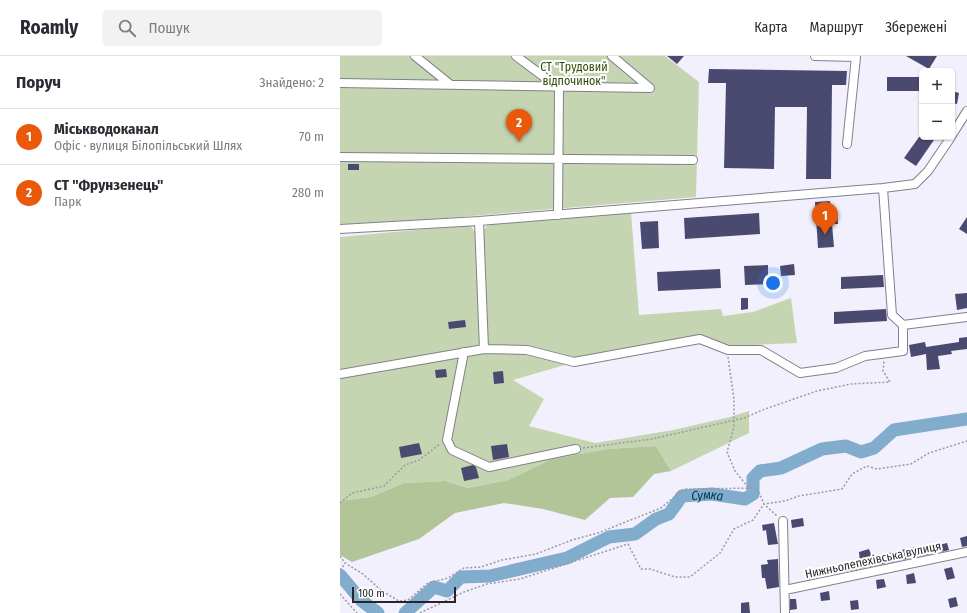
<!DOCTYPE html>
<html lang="uk">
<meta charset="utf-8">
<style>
:root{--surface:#fff;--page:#f2f2f3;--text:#2b2b33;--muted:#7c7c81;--line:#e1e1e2;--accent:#ea580c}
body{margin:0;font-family:"Fira Sans Condensed",sans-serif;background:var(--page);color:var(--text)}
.controls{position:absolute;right:12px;top:12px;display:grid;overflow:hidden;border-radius:6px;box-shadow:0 1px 3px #0004}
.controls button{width:36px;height:36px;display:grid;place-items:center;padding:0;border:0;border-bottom:1px solid var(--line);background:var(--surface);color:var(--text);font:20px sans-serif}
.scale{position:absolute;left:12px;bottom:10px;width:104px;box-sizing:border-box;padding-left:4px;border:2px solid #26262a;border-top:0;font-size:11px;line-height:14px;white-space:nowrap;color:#26262a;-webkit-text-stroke:3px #fff;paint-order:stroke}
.you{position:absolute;left:433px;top:227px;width:14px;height:14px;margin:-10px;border:3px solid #fff;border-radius:50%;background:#1a73e8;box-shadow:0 0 0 6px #1a73e833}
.badge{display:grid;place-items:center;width:26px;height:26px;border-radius:50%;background:var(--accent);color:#fff;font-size:13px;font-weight:700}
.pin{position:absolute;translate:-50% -33px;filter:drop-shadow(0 1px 2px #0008)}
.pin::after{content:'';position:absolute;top:21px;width:14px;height:12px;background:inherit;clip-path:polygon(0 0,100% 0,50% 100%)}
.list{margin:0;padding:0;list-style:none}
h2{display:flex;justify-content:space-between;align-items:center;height:52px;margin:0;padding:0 16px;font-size:17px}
h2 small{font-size:13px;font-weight:400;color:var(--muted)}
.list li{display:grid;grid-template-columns:26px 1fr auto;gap:12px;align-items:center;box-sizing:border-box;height:56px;padding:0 16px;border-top:1px solid var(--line)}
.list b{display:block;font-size:15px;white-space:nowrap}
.list p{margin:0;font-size:13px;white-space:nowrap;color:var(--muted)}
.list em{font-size:13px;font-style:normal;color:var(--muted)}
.icon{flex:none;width:22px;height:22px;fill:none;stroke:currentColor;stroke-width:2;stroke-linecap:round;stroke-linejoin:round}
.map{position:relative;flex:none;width:627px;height:557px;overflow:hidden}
header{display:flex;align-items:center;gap:24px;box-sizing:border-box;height:56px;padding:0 20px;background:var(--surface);border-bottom:1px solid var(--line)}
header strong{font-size:19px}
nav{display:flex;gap:22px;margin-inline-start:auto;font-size:14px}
.search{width:280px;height:36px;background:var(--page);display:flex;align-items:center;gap:10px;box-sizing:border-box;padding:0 14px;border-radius:6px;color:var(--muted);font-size:15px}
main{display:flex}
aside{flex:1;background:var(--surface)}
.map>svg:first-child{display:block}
.green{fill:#c5d5b1}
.forest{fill:#b1c599}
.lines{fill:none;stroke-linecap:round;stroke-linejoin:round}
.river{stroke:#81accb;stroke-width:13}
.building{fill:#4a4a71}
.minor-casing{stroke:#81808b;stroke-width:10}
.path{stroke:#9a99a2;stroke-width:1.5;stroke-dasharray:2 2;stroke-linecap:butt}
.minor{stroke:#fff;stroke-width:8}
.labels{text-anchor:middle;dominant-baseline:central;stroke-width:4;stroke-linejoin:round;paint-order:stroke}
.park-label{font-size:12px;fill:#334b05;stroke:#fff}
.street-label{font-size:12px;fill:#26262a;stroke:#fff}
.water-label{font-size:13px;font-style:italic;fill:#003857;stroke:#fff}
</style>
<header>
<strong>Roamly</strong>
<div class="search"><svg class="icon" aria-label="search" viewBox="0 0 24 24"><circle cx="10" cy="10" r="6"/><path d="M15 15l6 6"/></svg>Пошук</div>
<nav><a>Карта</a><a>Маршрут</a><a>Збережені</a></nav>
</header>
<main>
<aside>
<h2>Поруч<small>Знайдено: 2</small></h2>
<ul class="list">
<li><span class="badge">1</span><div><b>Міськводоканал</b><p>Офіс · вулиця Білопільський Шлях</p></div><em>70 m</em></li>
<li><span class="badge">2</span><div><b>СТ &quot;Фрунзенець&quot;</b><p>Парк</p></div><em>280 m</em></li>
</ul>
</aside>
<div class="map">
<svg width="627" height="557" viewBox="0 0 627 557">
<rect width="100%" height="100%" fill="#f1f0fc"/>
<path class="green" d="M0,0H325L359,26L356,141L0,171Z
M291,156L299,259L381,253L383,260L413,256L451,242L457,287L391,290L360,281L235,306L173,324L204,343L189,370L255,387L333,374L390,361L409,355V377L331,415L316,390L268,393L212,403L168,424L128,432L105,425L64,427L31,441L0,445V181L130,169L134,175L144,174L148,168Z"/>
<path class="forest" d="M316,390L331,415L314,418L293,441L270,442L245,464L203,453L164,447L115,457L79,483L12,506L0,499V445L31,441L64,427L105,425L128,432L168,424L212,403L268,393Z"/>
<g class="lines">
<g class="river">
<path d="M0,519L22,545L38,557"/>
<path id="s1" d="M65,557L94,531L107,535L121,521L150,520L227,502L269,481L295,478L316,463L329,458L342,440L372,438L405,443L413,438V422L420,415L441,412L482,393L506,390L521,396L534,392L554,374L627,363"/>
</g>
</g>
<path class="building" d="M327,0H344L337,8Z
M566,0H597L589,13Z
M369,13L507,15L506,29H492L491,123H466L467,51H435L434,113L384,112L386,27H368Z
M547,21H582V35H547Z
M612,35L619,37L617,48L612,47Z
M579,81H596L576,110L564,102Z
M8,108H19V114H8Z
M490,145L491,156L497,155L498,168H492L494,191L478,192L475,146Z
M419,157L420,178L345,183L344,162Z
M627,161V178L619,173Z
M318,165L319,192L302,193L300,166Z
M454,208L455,219L441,220L440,210Z
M428,209V228L405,229L404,210Z
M380,213L381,232L318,235L317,216Z
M543,219L544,231L501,233V221Z
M627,237V252L617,254L615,238Z
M401,242H408V253L401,254Z
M546,253L547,265L494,268V256Z
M125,264L126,271L109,273L108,266Z
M627,281V293L611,295L612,298L598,300L600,313L587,314L586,298L571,301L569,289L585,286L586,291L619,286V282Z
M106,313L107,321L96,322L95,314Z
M163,315L164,327L154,328L153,316Z
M79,387L82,398L61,402L59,391Z
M167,388L169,401L153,404L151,390Z
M133,409L136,411L139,422L124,425L121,412Z
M463,462L464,470L452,472L451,464Z
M434,467L438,488L428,489L426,474L423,475L422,469Z
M627,480V490L622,491L620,482Z
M607,487L609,494L601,496L599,489Z
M574,491L575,494L589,491L591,498L500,517L499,511L520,506L519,496L529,493L532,501Z
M438,503L439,531L427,533L425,522H422L421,509L428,508L427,504Z
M612,511L615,522L607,524L604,513Z
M481,513L483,520L468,524L467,516Z
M574,517L576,527L567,528L566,519Z
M544,523L546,531L537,533L536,524Z
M489,535L490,544L481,545L480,537Z
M616,541L618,550L610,552L608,543Z
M450,543H456L457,553L450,554Z
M518,544L519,553L511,554L510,545Z
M409,546L410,557H401V547Z"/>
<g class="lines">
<g class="minor-casing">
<path id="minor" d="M75,0L111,29
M176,0L219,32L218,159
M475,0L516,1L507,88
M0,27L310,32L272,0
M612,79L627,55
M611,81L588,115L575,128L543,132L552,259L563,269L627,261
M0,101L353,104
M139,165L144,293
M0,173L139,165L543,132
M124,296L107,384L112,394L149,411L236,393
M0,318L144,293L187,294L234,306L360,283L388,294H421L460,317L496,312L525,300L563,295V269
M443,465L445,557
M445,534L627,496"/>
</g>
<path class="path" d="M388,301L394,343V371L387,396L395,415L408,431
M243,392L312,383L404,362L425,353L477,335L511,328L550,326L543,315L544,305
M0,447L12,437L44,430L65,409L79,404L100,388
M0,500L5,507L23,518L42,535L59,545L68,544L88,527L108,522L124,512L141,511L162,504L196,498L232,484L258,477L321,452L344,433L417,432L424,448L437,460
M0,514L5,508
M0,538L17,557
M80,557L124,536L147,528L180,523L288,488L301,513H310L335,521H350L380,497L394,473L413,464L424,448L445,445L459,440L502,433L512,418L527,410L537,413L571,408L589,397L627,385"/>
<use href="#minor" class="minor"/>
</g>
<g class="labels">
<g class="park-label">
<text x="234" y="11">СТ "Трудовий<tspan x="234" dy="14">відпочинок"</tspan></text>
</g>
<g class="street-label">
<text transform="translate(533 504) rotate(-12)">Нижньолепехівська вулиця</text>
</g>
<g class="water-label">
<text stroke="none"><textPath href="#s1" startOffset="341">Сумка</textPath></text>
</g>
</g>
</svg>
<div class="controls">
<button>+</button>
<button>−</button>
</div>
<div class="scale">100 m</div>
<div class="you"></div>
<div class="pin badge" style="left:485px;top:179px">1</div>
<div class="pin badge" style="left:179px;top:86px">2</div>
</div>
</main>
